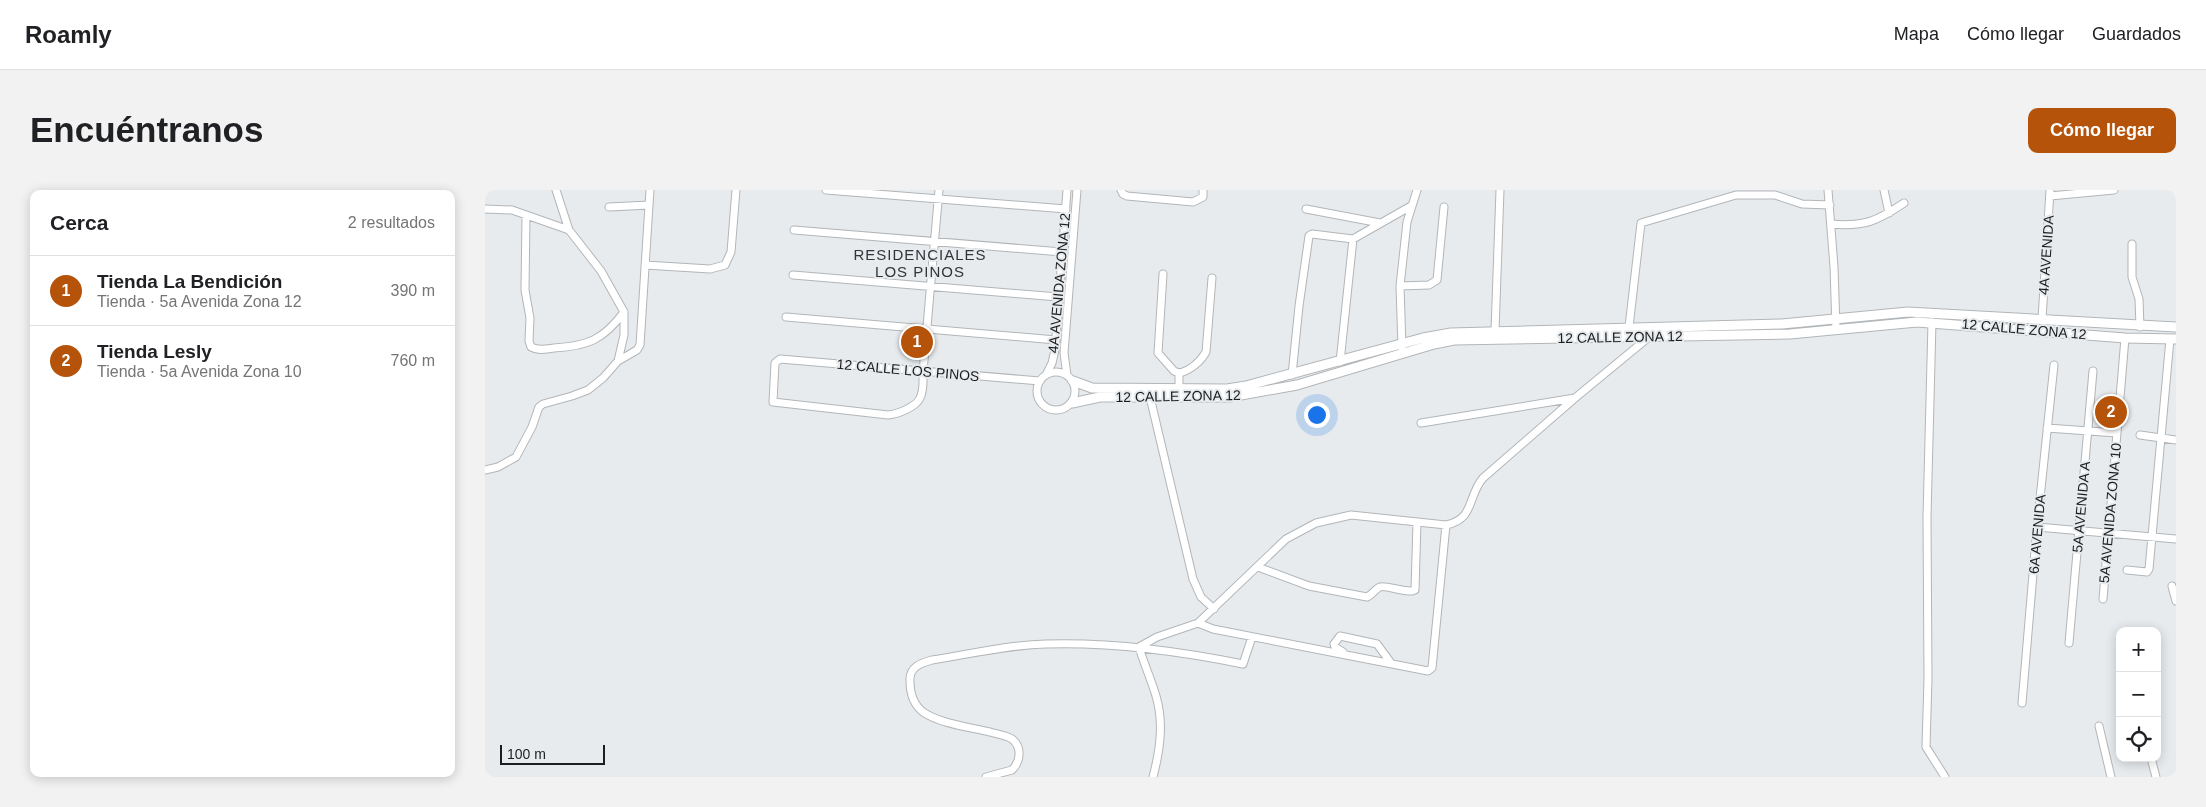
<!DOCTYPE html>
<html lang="es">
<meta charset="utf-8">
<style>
:root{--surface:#fff;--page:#f2f2f2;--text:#202124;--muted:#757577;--line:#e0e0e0;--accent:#b45309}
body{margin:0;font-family:Arial,sans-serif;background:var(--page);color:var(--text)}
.controls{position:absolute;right:15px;bottom:15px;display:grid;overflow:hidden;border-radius:10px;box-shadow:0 2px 12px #0003}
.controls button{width:45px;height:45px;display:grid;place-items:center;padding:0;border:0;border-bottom:1px solid var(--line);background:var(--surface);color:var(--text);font:25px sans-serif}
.scale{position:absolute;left:15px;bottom:12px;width:105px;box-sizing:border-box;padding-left:5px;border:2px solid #1c1d1e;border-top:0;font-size:14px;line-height:18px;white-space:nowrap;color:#1c1d1e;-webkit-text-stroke:4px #e7ebee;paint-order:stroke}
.you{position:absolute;left:831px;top:224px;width:18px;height:18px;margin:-12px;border:4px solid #fff;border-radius:50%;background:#1a73e8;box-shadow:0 0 0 8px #1a73e833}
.badge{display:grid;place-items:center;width:32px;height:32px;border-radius:50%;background:var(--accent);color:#fff;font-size:16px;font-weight:700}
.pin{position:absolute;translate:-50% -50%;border:2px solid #fff;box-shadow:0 1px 5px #0006}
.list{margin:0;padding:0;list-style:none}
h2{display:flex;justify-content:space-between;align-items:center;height:65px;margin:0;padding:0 20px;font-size:21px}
h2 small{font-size:16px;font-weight:400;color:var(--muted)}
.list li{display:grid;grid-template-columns:32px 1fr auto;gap:15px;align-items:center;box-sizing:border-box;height:70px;padding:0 20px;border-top:1px solid var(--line)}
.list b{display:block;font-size:19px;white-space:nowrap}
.list p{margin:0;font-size:16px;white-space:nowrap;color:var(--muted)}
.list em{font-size:16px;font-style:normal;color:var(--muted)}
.icon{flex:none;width:28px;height:28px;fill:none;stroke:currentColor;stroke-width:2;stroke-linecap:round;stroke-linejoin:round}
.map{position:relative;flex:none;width:1691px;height:587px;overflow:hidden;border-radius:10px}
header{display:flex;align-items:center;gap:30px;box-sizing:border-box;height:70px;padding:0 25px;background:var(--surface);border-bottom:1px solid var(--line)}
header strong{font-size:24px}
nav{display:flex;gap:28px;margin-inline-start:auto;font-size:18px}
.intro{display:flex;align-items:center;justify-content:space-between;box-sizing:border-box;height:120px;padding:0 30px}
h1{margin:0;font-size:35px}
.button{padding:12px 22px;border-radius:10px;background:var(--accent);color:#fff;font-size:18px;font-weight:700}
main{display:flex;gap:30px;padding:0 30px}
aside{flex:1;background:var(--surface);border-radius:10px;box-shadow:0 2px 12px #0003}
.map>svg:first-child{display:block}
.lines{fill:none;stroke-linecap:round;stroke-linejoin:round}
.minor-casing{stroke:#b2b6b9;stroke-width:9}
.tertiary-casing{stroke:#b2b6b9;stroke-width:11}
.minor{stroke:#fff;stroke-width:7}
.tertiary{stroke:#fff;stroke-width:9}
.labels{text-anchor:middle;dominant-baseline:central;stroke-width:4;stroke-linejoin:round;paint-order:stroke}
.street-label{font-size:14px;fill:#1c1d1e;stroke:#e7ebee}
.neighbourhood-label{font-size:15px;letter-spacing:1px;fill:#323538;stroke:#e7ebee}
</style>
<header>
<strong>Roamly</strong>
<nav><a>Mapa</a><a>Cómo llegar</a><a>Guardados</a></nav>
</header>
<div class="intro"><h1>Encuéntranos</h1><a class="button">Cómo llegar</a></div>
<main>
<aside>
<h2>Cerca<small>2 resultados</small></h2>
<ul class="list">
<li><span class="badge">1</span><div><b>Tienda La Bendición</b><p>Tienda · 5a Avenida Zona 12</p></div><em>390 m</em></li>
<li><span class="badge">2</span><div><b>Tienda Lesly</b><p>Tienda · 5a Avenida Zona 10</p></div><em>760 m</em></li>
</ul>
</aside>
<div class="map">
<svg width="1691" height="587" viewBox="0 0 1691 587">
<rect width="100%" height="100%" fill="#e7ebee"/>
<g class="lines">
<g class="minor-casing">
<path id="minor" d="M71,0L84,40L116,81L139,122V145L133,171
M341,0L581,19
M454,0L438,182C438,190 439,201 435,208C431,217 413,224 403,225L288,212L290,173L295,169L555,191
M636,0L638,4L642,6L708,12L718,7V0
M1343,0L1349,77L1351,139
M1399,0L1404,23
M1565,6L1629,0
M124,17L164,15
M0,19L27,20L84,40
M821,19L895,33
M41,26L40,100L45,128L44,151L46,157C53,161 61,159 69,158C103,156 118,150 139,122
M1346,34C1380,37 1392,31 1419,13
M309,40L577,62
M1647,54V87L1654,109L1655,137
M160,75L225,79L240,75L246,62L251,0
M678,84L673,163L689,181L694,183
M308,85L573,107
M915,96L944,95L952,90L959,17
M301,127L571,150
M1557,129L1565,0
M1447,132L1442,327L1443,489L1441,557L1460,587
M1144,137L1156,33L1251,5H1290L1317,14L1345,15
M1010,141L1015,0
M917,158L915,96L922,32L932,0
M855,172L868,49
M552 201a19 19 0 1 1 38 0a19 19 0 1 1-38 0Z
M561,185L567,173L570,160L582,0
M582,185L579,163L592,0
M807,185L814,116L824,46L827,44L868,49L926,16
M694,198V183C705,181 716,171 721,162L727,88
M665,207L708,389L716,407L729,419
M936,233L1090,208
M1562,238L1632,243
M1655,245L1691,250
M0,280L13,277L31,267L47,237L54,217L58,214L87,206L103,200L118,188L133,171L152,160L155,155L165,0
M1552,337L1691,349
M773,377L824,396L882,407C887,405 890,399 895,397C900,395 919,402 927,401L930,400L932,332
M1642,380L1662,382L1664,379L1685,149
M1687,396L1691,411
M1618,409L1640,148
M713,433L728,439L943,481L947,478L961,335
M1584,453L1608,181
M654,457L672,447L713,433L801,349L831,333L866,325L961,335C990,329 982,307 998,288L1090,208L1164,147V144
M654,457C659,474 666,489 671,506C679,533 675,560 668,587
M858,462L850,457L849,454L855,446L892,454L906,473
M1537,513L1552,337L1569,175
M1614,536L1626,587
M1666,568L1671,587
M501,587L527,580C536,571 537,557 527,549C521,545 512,544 505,542C484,537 456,534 438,522C428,514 425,503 425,491C424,477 436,473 447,470C485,464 523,455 561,454C626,452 694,461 758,474L767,447"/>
</g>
<g class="tertiary-casing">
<path id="tertiary" d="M588,191L607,198L742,199L761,196L938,148L966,143L1297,134L1423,122L1691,137
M587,213L615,207H745L812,195L949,154L969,150L1305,144L1432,132L1640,148L1691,149"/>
</g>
<use href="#minor" class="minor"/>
<use href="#tertiary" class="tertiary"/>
</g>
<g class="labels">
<g class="street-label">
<text transform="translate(1561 65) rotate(-86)">4A AVENIDA</text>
<text transform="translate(574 93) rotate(-85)">4A AVENIDA ZONA 12</text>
<text transform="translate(1539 139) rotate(5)">12 CALLE ZONA 12</text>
<text transform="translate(1135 147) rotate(-1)">12 CALLE ZONA 12</text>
<text transform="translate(423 180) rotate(5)">12 CALLE LOS PINOS</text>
<text transform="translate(693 206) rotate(-1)">12 CALLE ZONA 12</text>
<text transform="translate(1596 317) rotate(-85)">5A AVENIDA A</text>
<text transform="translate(1625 323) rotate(-85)">5A AVENIDA ZONA 10</text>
<text transform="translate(1552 344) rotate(-85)">6A AVENIDA</text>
</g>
<g class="neighbourhood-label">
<text x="435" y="64">RESIDENCIALES<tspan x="435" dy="17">LOS PINOS</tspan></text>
</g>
</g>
</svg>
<div class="controls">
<button>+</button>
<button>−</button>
<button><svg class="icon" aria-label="locate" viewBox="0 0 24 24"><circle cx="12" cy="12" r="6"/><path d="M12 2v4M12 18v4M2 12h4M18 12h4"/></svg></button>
</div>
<div class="scale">100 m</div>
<div class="you"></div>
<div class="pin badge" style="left:432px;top:152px">1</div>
<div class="pin badge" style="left:1626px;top:222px">2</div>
</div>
</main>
